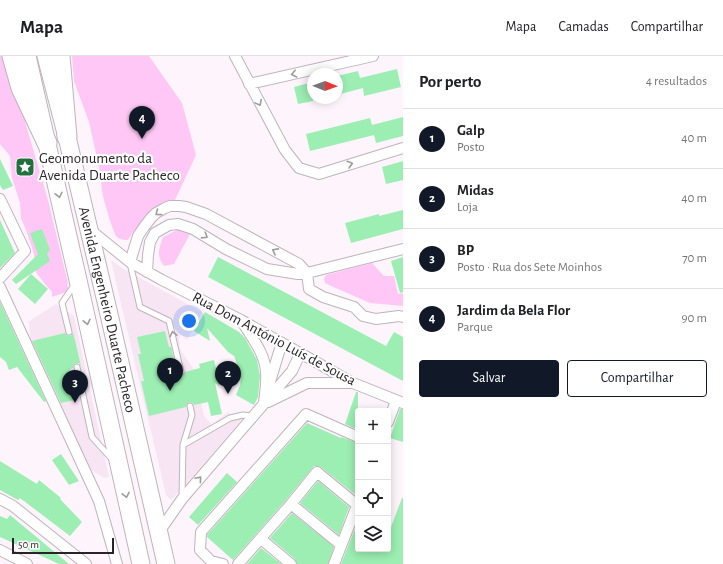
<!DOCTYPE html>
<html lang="pt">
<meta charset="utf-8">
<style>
:root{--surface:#fff;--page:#f6f6f6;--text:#202124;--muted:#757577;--line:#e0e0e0;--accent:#111827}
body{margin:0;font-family:"Alegreya Sans",sans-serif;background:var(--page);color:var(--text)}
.controls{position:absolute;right:12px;bottom:12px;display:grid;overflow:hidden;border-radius:4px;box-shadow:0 2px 10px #0003}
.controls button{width:36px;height:36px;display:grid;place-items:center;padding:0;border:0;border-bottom:1px solid var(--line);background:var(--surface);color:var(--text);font:20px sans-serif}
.compass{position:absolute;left:307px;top:12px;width:36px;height:36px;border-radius:50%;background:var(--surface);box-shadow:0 2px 10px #0003;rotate:91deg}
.scale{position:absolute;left:12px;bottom:10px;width:102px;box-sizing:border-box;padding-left:4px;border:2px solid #292428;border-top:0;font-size:11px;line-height:14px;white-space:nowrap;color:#292428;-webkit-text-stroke:3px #fff;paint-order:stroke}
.you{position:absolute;left:189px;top:265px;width:14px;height:14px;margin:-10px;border:3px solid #fff;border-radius:50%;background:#1a73e8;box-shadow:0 0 0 6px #1a73e833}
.badge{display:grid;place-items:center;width:26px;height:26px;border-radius:50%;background:var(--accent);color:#fff;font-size:13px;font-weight:700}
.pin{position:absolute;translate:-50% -33px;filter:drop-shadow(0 1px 2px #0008)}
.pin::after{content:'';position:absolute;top:21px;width:14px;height:12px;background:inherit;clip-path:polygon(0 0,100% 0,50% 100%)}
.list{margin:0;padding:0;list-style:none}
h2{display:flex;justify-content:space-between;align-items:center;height:52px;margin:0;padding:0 16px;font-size:17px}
h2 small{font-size:13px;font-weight:400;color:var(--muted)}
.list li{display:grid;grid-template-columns:26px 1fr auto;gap:12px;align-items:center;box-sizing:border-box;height:60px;padding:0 16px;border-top:1px solid var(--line)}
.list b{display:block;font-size:15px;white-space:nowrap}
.list p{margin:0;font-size:13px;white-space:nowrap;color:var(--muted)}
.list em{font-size:13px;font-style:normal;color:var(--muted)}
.actions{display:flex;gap:8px;padding:12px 16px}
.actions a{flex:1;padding:9px 0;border:1px solid var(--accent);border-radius:4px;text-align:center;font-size:14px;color:var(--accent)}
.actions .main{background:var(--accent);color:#fff}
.icon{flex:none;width:22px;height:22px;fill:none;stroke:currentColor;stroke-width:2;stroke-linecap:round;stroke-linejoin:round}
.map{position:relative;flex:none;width:403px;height:508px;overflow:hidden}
header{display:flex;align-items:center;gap:24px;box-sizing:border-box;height:56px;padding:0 20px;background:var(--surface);border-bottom:1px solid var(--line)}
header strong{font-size:19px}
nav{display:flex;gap:22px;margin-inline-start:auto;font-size:14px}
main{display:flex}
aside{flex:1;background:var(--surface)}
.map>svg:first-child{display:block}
.built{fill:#f8e5f4}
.green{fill:#ffc7f5}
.building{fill:#9ceeb2}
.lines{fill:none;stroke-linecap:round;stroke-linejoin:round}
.service-casing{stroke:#bfb3bc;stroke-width:7}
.minor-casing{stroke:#bfb3bc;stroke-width:12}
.trunk-casing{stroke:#bfb3bc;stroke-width:19}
.motorway-casing{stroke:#bfb3bc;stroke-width:21}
.service{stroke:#fff;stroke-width:5}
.minor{stroke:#fff;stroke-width:10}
.trunk{stroke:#fff;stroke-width:17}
.motorway{stroke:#fff;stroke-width:19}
.oneway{stroke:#9f9c9e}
.labels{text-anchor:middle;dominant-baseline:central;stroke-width:4;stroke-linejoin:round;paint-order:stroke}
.poi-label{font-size:15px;fill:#292428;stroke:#fff;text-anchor:start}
.street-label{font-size:15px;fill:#292428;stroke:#fff}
</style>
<header>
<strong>Mapa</strong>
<nav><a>Mapa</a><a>Camadas</a><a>Compartilhar</a></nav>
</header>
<main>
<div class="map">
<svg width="403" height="508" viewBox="0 0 403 508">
<rect width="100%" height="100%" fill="#fef4fc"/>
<path class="built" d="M111,205H112L122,212L202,256L187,284L181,279L179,283L180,293L194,314L204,360L212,369L228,356L235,363L240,362H243L194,419L171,444L166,439Z
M56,248L74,260L109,421L104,422L88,412L31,289L29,268L28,266Z"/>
<path class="green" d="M0,0H8L26,69L48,144L68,227L67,228L69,235L52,241V236L44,227L36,216L34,198L26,174L21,162L20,147L12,122L10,100L0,88Z
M72,0H149L182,47L196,99L175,144L152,154L138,173L133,176L128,184C124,184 120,184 117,181C113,177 103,142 102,135C101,130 102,125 101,120L89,66L74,25Z
M179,173L185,175L190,178L174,208L164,210C156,199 159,193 163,181Z
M372,207L384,220H394L398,238L403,237V250L370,247L329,229L325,227L324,223L326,219Z"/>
<path class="building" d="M397,13L401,31L364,40L363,32L337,39V20L358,15L360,22Z
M313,26V45L298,48L294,31Z
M403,61V80L376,87L374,79L310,95L306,78L370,62L372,69Z
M0,103L13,130L3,134L0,129Z
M403,105V124L386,128L382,111Z
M403,154V173L351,187L345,167L379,158V160Z
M0,164L15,197L0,212Z
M42,173L50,194L47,197L50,205L16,228L12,224L38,198L30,177Z
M218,201L386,290L394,276L403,281V325L208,221Z
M403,201V236L400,237L391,205Z
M31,218L48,233L35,248L18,233Z
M0,246L46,345L44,346L17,311L9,314L6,306L0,301Z
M205,256L239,276L245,282L257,304L260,320L258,341L254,349L236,339L240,329L241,321L239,313L234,300L228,296L207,272L210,285L194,275Z
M165,275L169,291H171L177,317L179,320L183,319L185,316L200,312L199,308L214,304L220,330L215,327L222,358L211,360L208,346L194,349L193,347L190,346L187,347L186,351L149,360L141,325H144L138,298H141L137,281Z
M73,276L81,310L79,307H76L73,309V312L70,313L74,330L75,338H73L74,344L61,347L32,285L65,277L68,280H70L72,279Z
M356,336H358V374L345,368Z
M400,353H403V386L390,382Z
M307,367L341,382V381L358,387V441L321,411L318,410H314L286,444L233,504L207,481V479Z
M61,398L79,425L69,429L52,404Z
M0,405L37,428L39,424L61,442L60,443L82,466L70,480L20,442L18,444L0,434Z
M227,417L237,426L198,469L189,461Z
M318,425L349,451L339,479L300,447Z
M402,442H403V508H341L358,465V493H388V479Z
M292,457L334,491L328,508H297L295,503L270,482Z
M10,459L69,508H59L0,481V460L7,463Z
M261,492L281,508H247Z"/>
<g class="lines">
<g class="service-casing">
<path id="service" d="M130,207L140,251L169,265L181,316
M69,276L62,247L75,228
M77,311L92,381L112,403
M183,389L230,362L243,359L252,360
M182,442L183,389L192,359L190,350"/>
</g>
<g class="minor-casing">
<path id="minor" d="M235,0L285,94L299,112L319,118L403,92
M249,28L373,0
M0,143L25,195L0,222
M89,173L130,206L162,224L241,264L316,306L353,327L403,347
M130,206L138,180L144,171L151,162L156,157L165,152L170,150H179L186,151L206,158L299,208L307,217L309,233L323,241L354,251L363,260L376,263L399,260L403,261
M147,216L148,199L150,186L155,177L169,169L178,168L193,173L226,193L267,213L298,218L307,217L403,193
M0,231L99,445L117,508
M242,265C251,281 265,297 266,316C267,326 265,337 264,347
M269,329L279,296L282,288
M268,346L307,327H351
M388,366L396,345
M0,443L13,450L86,508
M291,448L341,489
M159,476L182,443L292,315L300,298
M261,483L291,508
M0,494L27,508
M223,508L211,505L200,494L201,476L306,358L358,381
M238,508L291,448L317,416L357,449
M334,508L358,447"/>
</g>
<g class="trunk-casing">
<g id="trunk">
<path d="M27,0L78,224L141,508"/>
<path id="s1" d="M46,0L67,81L108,254L166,508"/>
</g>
</g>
<g class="motorway-casing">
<path id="motorway" d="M12,0L21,32L47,87
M60,0L67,81"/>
</g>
<use href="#service" class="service"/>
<use href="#minor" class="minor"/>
<use href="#trunk" class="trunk"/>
<use href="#motorway" class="motorway"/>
</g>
<defs><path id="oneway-chevron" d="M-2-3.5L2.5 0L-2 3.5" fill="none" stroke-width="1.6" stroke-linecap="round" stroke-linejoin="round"/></defs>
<g class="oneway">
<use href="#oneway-chevron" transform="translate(294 18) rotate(167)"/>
<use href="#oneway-chevron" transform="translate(259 47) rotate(62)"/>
<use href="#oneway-chevron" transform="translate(350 108) rotate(-17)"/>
<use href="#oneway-chevron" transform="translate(59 139) rotate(77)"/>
<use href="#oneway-chevron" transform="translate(158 157) rotate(143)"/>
<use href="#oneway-chevron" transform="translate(205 180) rotate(32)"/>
<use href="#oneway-chevron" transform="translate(275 195) rotate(-152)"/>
<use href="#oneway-chevron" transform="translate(87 266) rotate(77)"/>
<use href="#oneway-chevron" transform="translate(173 278) rotate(-103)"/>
<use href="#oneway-chevron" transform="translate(199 423) rotate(-49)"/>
<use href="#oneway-chevron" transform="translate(126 439) rotate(78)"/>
</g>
<defs>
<g id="sight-square" transform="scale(1)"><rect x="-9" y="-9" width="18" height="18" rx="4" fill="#23703f" stroke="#fff"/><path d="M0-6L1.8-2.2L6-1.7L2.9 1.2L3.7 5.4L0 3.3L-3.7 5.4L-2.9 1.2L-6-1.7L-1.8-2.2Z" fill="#fff"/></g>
</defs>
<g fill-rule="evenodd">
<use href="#sight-square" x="25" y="111"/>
</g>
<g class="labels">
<g class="poi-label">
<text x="39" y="102">Geomonumento da<tspan x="39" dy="17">Avenida Duarte Pacheco</tspan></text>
</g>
<g class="street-label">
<text stroke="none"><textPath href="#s1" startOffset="261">Avenida Engenheiro Duarte Pacheco</textPath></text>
<text transform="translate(274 283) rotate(28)">Rua Dom António Luís de Sousa</text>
</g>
</g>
</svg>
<div class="controls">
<button>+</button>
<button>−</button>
<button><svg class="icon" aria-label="locate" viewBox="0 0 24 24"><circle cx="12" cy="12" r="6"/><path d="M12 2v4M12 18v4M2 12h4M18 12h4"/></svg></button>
<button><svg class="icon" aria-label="layers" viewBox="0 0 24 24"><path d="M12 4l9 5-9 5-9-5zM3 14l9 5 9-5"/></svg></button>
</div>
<svg class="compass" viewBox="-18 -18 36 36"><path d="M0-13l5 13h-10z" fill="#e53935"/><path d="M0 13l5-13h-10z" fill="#757577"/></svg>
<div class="scale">50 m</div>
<div class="you"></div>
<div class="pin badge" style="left:170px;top:335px">1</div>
<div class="pin badge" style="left:228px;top:338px">2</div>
<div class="pin badge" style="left:75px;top:347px">3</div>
<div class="pin badge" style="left:142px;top:83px">4</div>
</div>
<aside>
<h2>Por perto<small>4 resultados</small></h2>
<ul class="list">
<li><span class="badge">1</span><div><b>Galp</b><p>Posto</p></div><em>40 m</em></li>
<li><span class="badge">2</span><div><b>Midas</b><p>Loja</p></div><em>40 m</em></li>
<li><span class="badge">3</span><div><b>BP</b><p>Posto · Rua dos Sete Moinhos</p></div><em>70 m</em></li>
<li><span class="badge">4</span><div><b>Jardim da Bela Flor</b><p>Parque</p></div><em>90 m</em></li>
</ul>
<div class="actions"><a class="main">Salvar</a><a>Compartilhar</a></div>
</aside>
</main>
